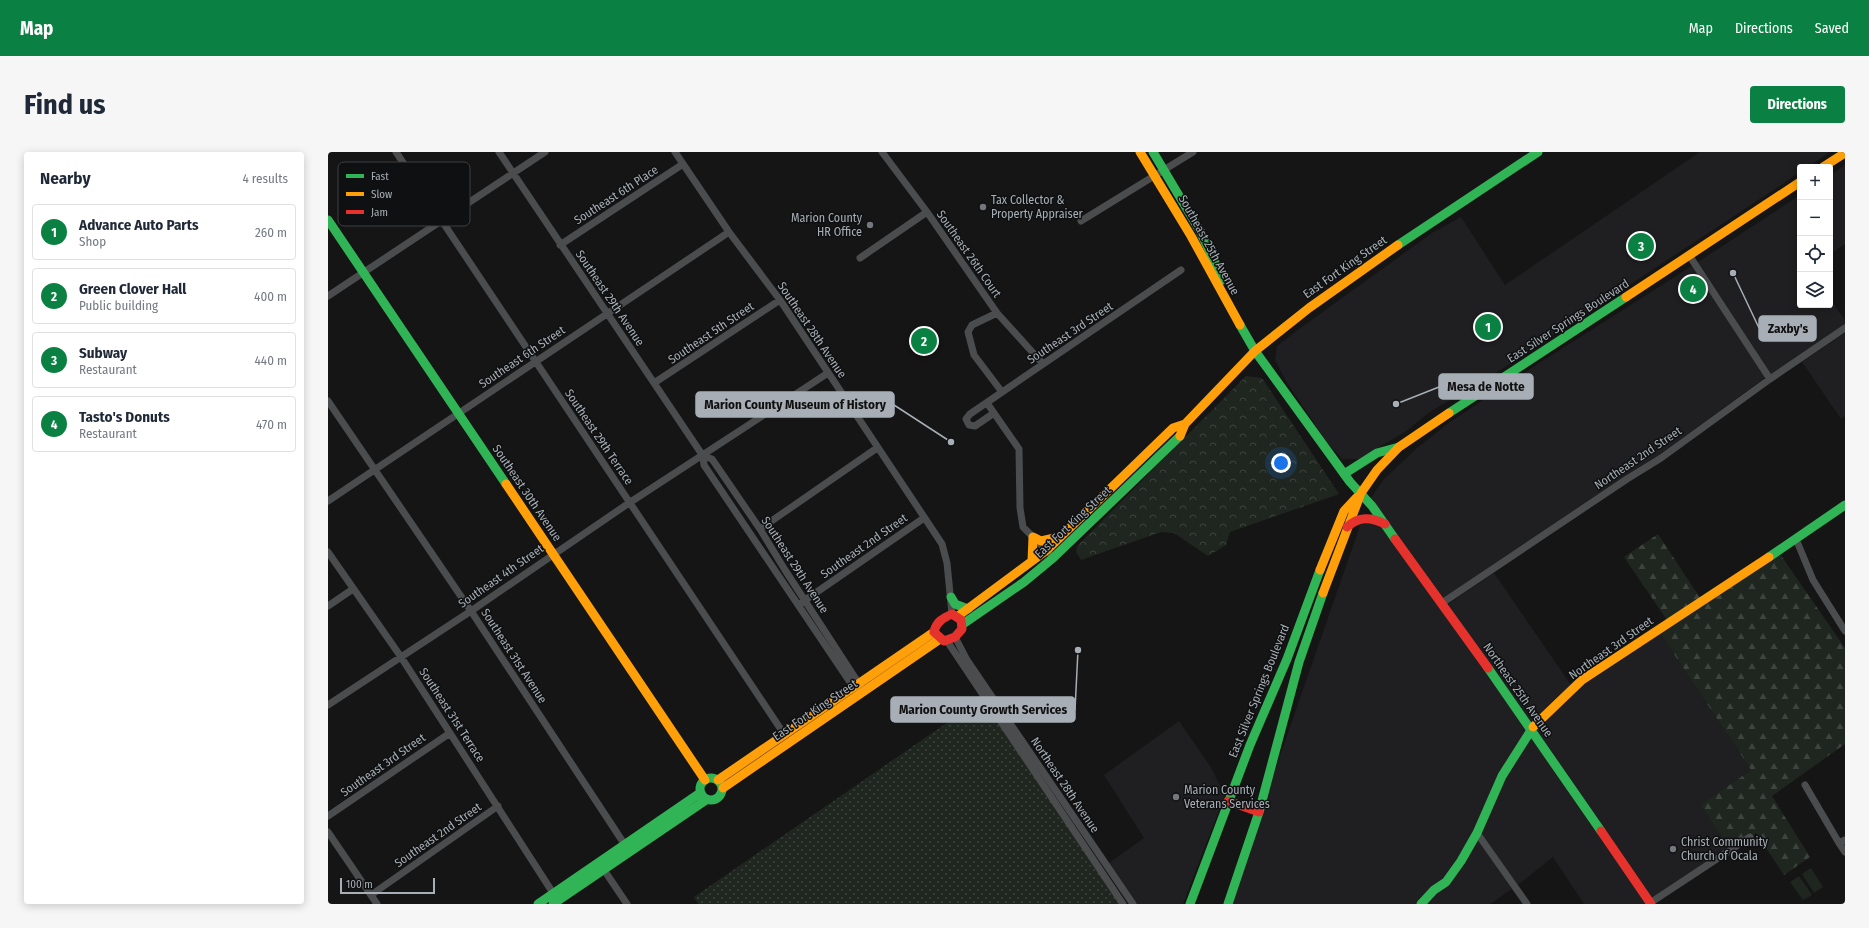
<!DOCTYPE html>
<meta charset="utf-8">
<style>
:root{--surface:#fff;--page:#f6f6f7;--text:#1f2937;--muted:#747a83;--line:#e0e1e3;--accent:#0b8043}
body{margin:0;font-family:"Fira Sans Condensed",sans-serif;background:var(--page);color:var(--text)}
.controls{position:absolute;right:12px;top:12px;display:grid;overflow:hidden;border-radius:4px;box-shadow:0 2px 10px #0003}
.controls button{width:36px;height:36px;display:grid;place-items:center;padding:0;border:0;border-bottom:1px solid var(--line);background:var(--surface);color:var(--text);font:20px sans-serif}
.scale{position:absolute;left:12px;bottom:10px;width:95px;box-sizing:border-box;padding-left:4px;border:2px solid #a7aeb5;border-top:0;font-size:11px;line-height:14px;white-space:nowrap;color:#a7aeb5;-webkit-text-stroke:3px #0f1011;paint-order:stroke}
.you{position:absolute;left:953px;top:311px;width:14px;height:14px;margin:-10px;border:3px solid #fff;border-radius:50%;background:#1a73e8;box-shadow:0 0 0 6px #1a73e833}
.badge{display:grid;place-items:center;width:26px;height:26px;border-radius:50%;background:var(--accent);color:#fff;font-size:13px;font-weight:700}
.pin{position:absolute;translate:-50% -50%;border:2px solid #fff;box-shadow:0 1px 4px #0006}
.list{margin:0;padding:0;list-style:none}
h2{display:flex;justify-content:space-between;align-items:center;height:52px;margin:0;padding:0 16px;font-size:17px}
h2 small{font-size:13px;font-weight:400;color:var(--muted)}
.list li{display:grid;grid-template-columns:26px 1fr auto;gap:12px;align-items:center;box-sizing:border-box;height:56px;margin:0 8px 8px;padding:0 8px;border:1px solid var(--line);border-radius:4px}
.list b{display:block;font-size:15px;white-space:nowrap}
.list p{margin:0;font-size:13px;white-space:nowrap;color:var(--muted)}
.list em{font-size:13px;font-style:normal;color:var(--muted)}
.icon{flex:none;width:22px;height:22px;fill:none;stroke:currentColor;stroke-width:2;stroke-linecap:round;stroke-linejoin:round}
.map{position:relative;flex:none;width:1517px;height:752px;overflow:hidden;border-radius:4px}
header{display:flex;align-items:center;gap:24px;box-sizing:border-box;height:56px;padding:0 20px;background:var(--accent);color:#fff}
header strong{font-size:19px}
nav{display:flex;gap:22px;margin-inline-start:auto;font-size:14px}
.intro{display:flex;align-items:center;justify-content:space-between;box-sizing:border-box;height:96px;padding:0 24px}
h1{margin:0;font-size:28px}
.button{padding:10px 18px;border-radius:4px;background:var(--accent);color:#fff;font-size:14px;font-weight:700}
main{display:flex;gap:24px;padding:0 24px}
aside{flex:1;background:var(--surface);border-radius:4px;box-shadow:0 2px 10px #0003}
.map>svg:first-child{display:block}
.built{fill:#1f1f21}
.grass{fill:url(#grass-dots)}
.forest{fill:url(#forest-firs)}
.park{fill:url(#park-crowns)}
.garden{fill:#1f261f}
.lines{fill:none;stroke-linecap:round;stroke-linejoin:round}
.street{stroke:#4a4c4e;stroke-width:7}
.fast{stroke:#30b455;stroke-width:9}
.slow{stroke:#ff9f0a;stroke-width:9}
.jam{stroke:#e5322d;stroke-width:9}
.poi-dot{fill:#74787d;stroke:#0f1011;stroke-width:1.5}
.labels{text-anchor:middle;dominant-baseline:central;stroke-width:3;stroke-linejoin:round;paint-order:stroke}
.street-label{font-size:12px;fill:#a7aeb5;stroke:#0f1011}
.poi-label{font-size:12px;fill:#a7aeb5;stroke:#0f1011;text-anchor:start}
.key{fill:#0f1011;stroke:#3d3f42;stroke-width:1}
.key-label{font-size:11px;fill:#a7aeb5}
.leader{fill:none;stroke:#a7aeb5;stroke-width:1.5}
.callout-dot{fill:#a7aeb5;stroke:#0f1011;stroke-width:1.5}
.callout{fill:#a7aeb5;stroke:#a7aeb5;stroke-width:1.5}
.callout-label{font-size:13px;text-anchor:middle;font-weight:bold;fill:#111}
</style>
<header>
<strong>Map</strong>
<nav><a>Map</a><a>Directions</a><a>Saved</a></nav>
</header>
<div class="intro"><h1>Find us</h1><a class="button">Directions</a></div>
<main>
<aside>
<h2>Nearby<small>4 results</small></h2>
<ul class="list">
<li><span class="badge">1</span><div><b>Advance Auto Parts</b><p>Shop</p></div><em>260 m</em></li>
<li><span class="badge">2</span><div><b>Green Clover Hall</b><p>Public building</p></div><em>400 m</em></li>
<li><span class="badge">3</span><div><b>Subway</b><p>Restaurant</p></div><em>440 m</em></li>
<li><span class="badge">4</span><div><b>Tasto's Donuts</b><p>Restaurant</p></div><em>470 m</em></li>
</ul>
</aside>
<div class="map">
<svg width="1517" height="752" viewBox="0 0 1517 752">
<defs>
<pattern id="grass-dots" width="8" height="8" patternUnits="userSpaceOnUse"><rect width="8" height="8" fill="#1f261f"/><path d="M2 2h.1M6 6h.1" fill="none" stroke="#3d433d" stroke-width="1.8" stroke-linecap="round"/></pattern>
<pattern id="forest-firs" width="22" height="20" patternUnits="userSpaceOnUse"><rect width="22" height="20" fill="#1f261f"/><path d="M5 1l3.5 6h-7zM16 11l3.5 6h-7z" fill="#3d433d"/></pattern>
<pattern id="park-crowns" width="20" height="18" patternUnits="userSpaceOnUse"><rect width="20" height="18" fill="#1f261f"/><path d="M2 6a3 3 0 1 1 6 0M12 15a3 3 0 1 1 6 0" fill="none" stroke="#3d433d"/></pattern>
</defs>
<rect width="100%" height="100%" fill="#151515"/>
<path class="built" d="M1372,0H1502L1480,15H1472V20L1447,37L1165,223L1103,259L1077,280L1031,307H1014L997,288L958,229L947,208L949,194L967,180L1104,81L1133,65L1177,133Z
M1517,13V92L1502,102V23Z
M1472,43V153H1502V147L1517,168V172L1443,222L1370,110Z
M1364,114L1438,225L1331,303L1297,324L1114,447L1042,347L1056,327L1089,296L1122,270L1205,215Z
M1517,181V264L1513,267L1474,210Z
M1042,369L1055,375L1199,577L1145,681L1116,727L1104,736L1088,752H903L947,618L1033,371Z
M1166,421L1243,533L1203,572L1119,453Z
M1332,481L1423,618L1374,653L1401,695L1323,746L1208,578L1256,531Z
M851,569L882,614L897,643L855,752H809L781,711L816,686L776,623Z
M1204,584L1319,752H1256L1225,705L1190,733L1153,681L1177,626Z
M1150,688L1184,737L1162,752H1098Z"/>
<path class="grass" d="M655,546L793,752H370L366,745Z"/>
<path class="forest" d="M1330,382L1372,446L1339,468L1296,405Z
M1452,402L1517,496V592L1444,644L1482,705L1456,723L1428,681L1425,683L1423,680L1401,695L1373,653L1423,618L1332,481Z"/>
<path class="park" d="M918,224L934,226L1011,342L902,380L898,393L880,404L846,381L833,380L753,408L748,400L749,394Z"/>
<path class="garden" d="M1483,716L1495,735L1486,741L1474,722Z
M1471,724L1484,743L1475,748L1462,730Z"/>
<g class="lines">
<path class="street" d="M68,0L456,582
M171,0L375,304L376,313L528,539
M347,0L401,80L452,148L614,392L619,411L624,462
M554,0L599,60L669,161L715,212
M753,69L865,0
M232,93L355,12
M1361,103L1442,227
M532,106L599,60
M0,144L217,0
M669,161L644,173L640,180L646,203L674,240
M326,231L452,148
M0,249L143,459L297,693
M659,251L691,297L692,356L695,375L721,401
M666,261L647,274L641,273L638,267L642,262L853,118
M375,304L384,307L432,377L457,418L533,535
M0,349L401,80
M432,377L549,296
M1468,387L1485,428L1517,479
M0,400L73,505L225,741
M473,451L596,366
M1114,451L1299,327L1333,306L1442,227L1517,176
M0,454L25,437
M627,485L639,508L805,752
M619,489L795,752
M0,553L143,459L301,351L500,221
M1477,633L1511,691
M0,664L122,581
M0,680L49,752
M1149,681L1199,752
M1517,688L1511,691L1517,700
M274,715L299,752
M43,743L170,654
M1322,751L1422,685"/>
<path class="fast" d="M825,0L872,79L895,128
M0,68L178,332
M1070,93L1210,0
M912,173L927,199L1022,330L1044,354L1067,387
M1121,261L1298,145
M1016,322L1049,301L1071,295
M1441,405L1517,353
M623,445L627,452L640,457
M635,472L696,430L725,406L852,284
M1160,516L1273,679
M372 637a11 11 0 1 1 22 0a11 11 0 1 1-22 0Z
M210,752L372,641
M225,752L378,648
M862,752L922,593L959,507L992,418
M900,752L931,660L971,510L995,441
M1093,752L1106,738L1118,730L1133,709L1149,681L1174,624L1205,575"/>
<path class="slow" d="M812,0L863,84L912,173
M1495,15L1517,1
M1298,145L1472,30
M852,284L857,272L927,199L981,156L1070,93
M178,332L377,628
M705,385L713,389L731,385
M704,409L705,385
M992,418L1016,359L1029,345
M995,441L1033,341L1049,318L1071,295L1121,261
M630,464L719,398L845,276L857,272
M1205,575L1254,528L1441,405
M390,628L606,480
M395,636L612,487"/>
<path class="jam" d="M1019,375C1031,364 1043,365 1057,372
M1067,387L1160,516
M624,462L633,468L634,477L627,485L616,489L606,480C608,470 615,466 624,462Z
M900,649L931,660
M1273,679L1323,752"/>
</g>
<g class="poi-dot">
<circle cx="655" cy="55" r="4"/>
<circle cx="542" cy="73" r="4"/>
<circle cx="848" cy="645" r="4"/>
<circle cx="1345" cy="697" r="4"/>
</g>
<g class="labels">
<g class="street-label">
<text transform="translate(288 43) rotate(-33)">Southeast 6th Place</text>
<text transform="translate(881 93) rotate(61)">Southeast 25th Avenue</text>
<text transform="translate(641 102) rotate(55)">Southeast 26th Court</text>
<text transform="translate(1017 115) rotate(-35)">East Fort King Street</text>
<text transform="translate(282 146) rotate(56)">Southeast 29th Avenue</text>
<text transform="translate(1240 169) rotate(-33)">East Silver Springs Boulevard</text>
<text transform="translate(484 178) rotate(56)">Southeast 28th Avenue</text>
<text transform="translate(383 181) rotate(-34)">Southeast 5th Street</text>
<text transform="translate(742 181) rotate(-34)">Southeast 3rd Street</text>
<text transform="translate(194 205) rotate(-34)">Southeast 6th Street</text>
<text transform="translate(271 285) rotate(56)">Southeast 29th Terrace</text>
<text transform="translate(1310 306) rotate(-34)">Northeast 2nd Street</text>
<text transform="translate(199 341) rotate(56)">Southeast 30th Avenue</text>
<text transform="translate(745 370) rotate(-43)">East Fort King Street</text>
<text transform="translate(536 394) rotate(-35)">Southeast 2nd Street</text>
<text transform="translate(467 413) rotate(57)">Southeast 29th Avenue</text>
<text transform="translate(173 424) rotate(-35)">Southeast 4th Street</text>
<text transform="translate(1283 496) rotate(-35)">Northeast 3rd Street</text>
<text transform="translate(186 504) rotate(57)">Southeast 31st Avenue</text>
<text transform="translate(1190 538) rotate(55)">Northeast 25th Avenue</text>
<text transform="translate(931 539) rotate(-68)">East Silver Springs Boulevard</text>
<text transform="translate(487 558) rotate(-34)">East Fort King Street</text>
<text transform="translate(124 563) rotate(57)">Southeast 31st Terrace</text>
<text transform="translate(55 613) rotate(-35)">Southeast 3rd Street</text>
<text transform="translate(737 633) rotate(56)">Northeast 28th Avenue</text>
<text transform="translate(110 683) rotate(-35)">Southeast 2nd Street</text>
</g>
<g class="poi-label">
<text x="663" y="48">Tax Collector &amp;<tspan x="663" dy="14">Property Appraiser</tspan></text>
<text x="534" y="66" text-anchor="end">Marion County<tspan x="534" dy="14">HR Office</tspan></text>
<text x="856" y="638">Marion County<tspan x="856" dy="14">Veterans Services</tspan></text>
<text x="1353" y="690">Christ Community<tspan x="1353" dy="14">Church of Ocala</tspan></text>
</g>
</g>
<rect x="10" y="10" width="132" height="64" rx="6" class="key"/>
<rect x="18" y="22" width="18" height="4" fill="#30b455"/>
<rect x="18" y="40" width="18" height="4" fill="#ff9f0a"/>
<rect x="18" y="58" width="18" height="4" fill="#e5322d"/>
<g class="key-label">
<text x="43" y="28">Fast</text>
<text x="43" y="46">Slow</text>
<text x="43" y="64">Jam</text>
</g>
<path class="leader" d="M1405 121L1431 176M1068 252L1111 235M623 290L566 253M750 498L747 558"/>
<g class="callout-dot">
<circle cx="1405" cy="121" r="4"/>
<circle cx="1068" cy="252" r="4"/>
<circle cx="623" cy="290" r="4"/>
<circle cx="750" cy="498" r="4"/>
</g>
<g class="callout">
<rect x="1431" y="164" width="57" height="25" rx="4"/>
<rect x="1111" y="222" width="94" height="25" rx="4"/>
<rect x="368" y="240" width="198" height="25" rx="4"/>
<rect x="563" y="545" width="184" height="25" rx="4"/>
</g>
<g class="callout-label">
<text x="1460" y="181">Zaxby's</text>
<text x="1158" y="239">Mesa de Notte</text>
<text x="467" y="257">Marion County Museum of History</text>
<text x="655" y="562">Marion County Growth Services</text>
</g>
</svg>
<div class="controls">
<button>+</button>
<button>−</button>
<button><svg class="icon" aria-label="locate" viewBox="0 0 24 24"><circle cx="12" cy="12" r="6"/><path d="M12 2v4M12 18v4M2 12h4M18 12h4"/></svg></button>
<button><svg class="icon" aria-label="layers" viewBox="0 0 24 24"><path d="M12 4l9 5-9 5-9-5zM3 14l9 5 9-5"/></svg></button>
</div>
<div class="scale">100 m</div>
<div class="you"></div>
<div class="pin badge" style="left:1160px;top:175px">1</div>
<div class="pin badge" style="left:596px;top:189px">2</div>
<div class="pin badge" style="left:1313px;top:94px">3</div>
<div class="pin badge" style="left:1365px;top:137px">4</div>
</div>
</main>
